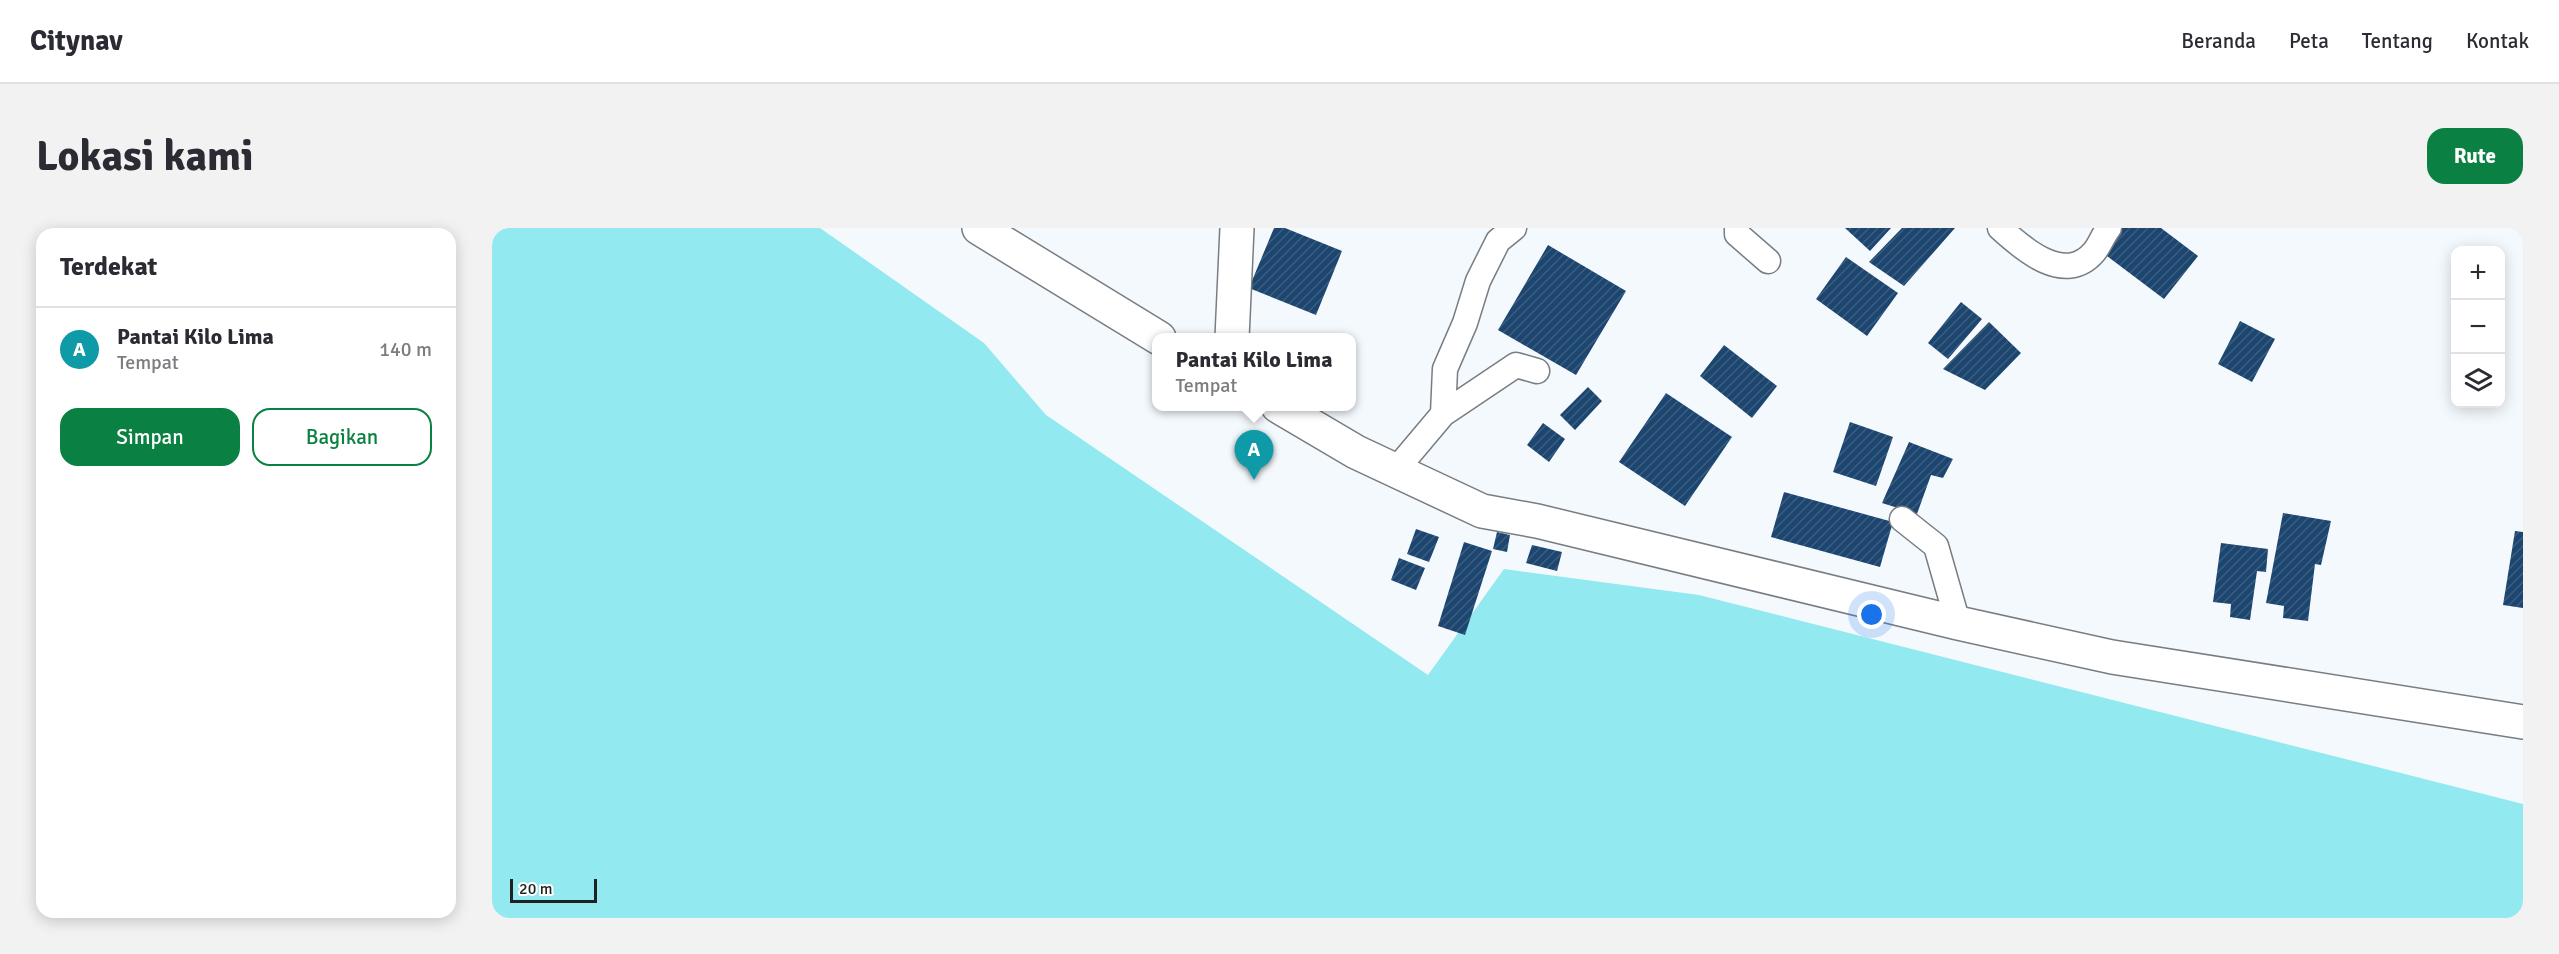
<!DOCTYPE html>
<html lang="id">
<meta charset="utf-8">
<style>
:root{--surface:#fff;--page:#f2f2f3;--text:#2b2b33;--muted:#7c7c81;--line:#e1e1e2;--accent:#0b8043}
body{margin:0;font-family:Signika,sans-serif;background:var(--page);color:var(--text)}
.controls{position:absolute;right:18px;top:18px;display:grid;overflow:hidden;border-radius:12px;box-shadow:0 3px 15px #0003}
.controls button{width:54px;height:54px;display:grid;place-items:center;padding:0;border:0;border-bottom:2px solid var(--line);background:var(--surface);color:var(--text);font:30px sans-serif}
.scale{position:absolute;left:18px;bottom:15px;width:87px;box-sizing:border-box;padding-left:6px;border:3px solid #1f2123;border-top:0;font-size:16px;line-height:21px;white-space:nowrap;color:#1f2123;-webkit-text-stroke:4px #fff;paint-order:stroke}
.you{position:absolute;left:1380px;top:387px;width:21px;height:21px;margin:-15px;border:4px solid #fff;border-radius:50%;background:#1a73e8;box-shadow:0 0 0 9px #1a73e833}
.badge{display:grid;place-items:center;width:39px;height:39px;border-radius:50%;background:var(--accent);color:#fff;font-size:20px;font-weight:700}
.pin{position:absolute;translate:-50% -50px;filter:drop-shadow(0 2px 3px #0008)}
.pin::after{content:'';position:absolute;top:32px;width:21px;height:18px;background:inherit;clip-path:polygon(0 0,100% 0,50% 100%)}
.popup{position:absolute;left:660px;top:105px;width:204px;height:78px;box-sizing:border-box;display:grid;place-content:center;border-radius:12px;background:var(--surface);filter:drop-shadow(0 2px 4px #0005);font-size:20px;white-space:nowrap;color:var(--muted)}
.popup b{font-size:22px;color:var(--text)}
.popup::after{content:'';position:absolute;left:50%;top:100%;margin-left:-12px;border:12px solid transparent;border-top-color:var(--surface)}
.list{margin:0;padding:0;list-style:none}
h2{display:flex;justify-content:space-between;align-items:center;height:78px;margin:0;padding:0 24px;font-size:26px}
h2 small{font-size:20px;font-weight:400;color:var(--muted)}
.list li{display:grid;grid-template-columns:39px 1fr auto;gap:18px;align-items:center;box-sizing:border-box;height:84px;padding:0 24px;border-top:2px solid var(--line)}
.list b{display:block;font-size:22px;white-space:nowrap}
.list p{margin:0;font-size:20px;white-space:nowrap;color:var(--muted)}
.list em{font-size:20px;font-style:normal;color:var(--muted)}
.actions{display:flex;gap:12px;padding:18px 24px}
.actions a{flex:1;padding:14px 0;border:2px solid var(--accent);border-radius:18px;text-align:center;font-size:21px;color:var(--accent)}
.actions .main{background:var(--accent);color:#fff}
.icon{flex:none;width:33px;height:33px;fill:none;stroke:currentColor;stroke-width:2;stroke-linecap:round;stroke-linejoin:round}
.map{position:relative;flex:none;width:2031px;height:690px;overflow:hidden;border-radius:18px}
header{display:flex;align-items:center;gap:36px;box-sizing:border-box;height:84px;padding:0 30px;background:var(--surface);border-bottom:2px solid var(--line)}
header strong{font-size:28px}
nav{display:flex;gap:33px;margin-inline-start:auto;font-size:21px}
.intro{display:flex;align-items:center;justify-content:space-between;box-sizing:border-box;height:144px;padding:0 36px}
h1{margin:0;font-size:42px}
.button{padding:15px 27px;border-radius:18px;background:var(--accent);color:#fff;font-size:21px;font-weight:700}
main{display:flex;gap:36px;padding:0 36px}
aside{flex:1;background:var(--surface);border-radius:18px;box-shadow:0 3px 15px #0003}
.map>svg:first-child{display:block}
.water{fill:#92e9ef}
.building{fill:url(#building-hatch)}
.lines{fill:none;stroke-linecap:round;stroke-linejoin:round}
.street-casing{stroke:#787d83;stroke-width:27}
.secondary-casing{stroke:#787d83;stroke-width:36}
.highway-casing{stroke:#787d83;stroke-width:36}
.street{stroke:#fff;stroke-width:24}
.secondary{stroke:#fff;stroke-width:33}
.highway{stroke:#fff;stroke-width:33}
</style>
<header>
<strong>Citynav</strong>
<nav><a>Beranda</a><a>Peta</a><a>Tentang</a><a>Kontak</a></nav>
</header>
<div class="intro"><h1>Lokasi kami</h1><a class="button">Rute</a></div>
<main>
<aside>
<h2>Terdekat<small></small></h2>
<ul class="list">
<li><span class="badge" style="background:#0f9aa8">A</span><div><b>Pantai Kilo Lima</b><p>Tempat</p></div><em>140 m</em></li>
</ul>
<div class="actions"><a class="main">Simpan</a><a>Bagikan</a></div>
</aside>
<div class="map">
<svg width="2031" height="690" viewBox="0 0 2031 690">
<defs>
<pattern id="building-hatch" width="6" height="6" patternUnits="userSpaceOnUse" patternTransform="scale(1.5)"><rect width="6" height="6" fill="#1c456f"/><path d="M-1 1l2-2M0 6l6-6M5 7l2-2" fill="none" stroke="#3c5d7f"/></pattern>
</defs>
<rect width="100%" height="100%" fill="#f4f9fe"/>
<path class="water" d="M0,0H328L492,115L554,187L936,447L1012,341L1207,367L2031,576V690H0Z"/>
<path class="building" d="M782,0H793L850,23L824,87L757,60Z
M1353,0H1399L1378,23Z
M1410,0H1463L1412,58L1377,34Z
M1630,0H1669L1706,28L1672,71L1611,25Z
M1056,17L1134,63L1084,147L1006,102Z
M1354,29L1406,65L1375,108L1324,71Z
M1469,74L1490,91L1456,131L1436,115Z
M1748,93L1783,111L1760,154L1726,136Z
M1497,94L1529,125L1493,162L1451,141Z
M1232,117L1285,158L1260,190L1208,148Z
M1096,159L1110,173L1083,202L1068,187Z
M1174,165L1240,209L1193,278L1127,234Z
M1358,194L1401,209L1384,258L1341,244Z
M1051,195L1073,211L1057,234L1035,217Z
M1417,214L1461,231L1451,250L1439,247L1425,286L1390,275Z
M1292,264L1401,294L1388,339L1279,309Z
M1791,285L1839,293L1829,337L1823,336L1816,393L1791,390L1792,378L1774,375Z
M924,301L947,309L937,334L915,326Z
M2023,303L2031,304V380L2011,377Z
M1005,304L1018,307L1015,324L1001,321Z
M972,314L1000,323L973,407L946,398Z
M1729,315L1776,321L1774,344L1765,343L1758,392L1738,389L1739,376L1721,374Z
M1040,317L1070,324L1065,343L1034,335Z
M907,330L933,340L924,362L899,352Z"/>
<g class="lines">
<g class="street-casing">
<path id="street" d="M1245,0V6L1276,33
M1508,0C1531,21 1573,58 1602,24C1608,17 1611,7 1617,0
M951,186L953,141L973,95L986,53L1006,13L1022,0
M903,243L951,186L1024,137L1045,143
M1410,291L1444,318L1466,395"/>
</g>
<g class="secondary-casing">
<path id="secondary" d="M740,110L745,0"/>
</g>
<g class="highway-casing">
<path id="highway" d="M487,0L667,110
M786,178L864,224L990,283L1045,293L1466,395L1620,429L2031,494"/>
</g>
<use href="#street" class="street"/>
<use href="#secondary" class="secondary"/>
<use href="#highway" class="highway"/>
</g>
</svg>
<div class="controls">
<button>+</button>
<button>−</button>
<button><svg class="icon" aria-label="layers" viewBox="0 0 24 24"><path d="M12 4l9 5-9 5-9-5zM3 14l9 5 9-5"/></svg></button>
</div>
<div class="scale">20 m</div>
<div class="you"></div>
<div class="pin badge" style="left:762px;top:252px;background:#0f9aa8">A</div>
<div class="popup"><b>Pantai Kilo Lima</b>Tempat</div>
</div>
</main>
